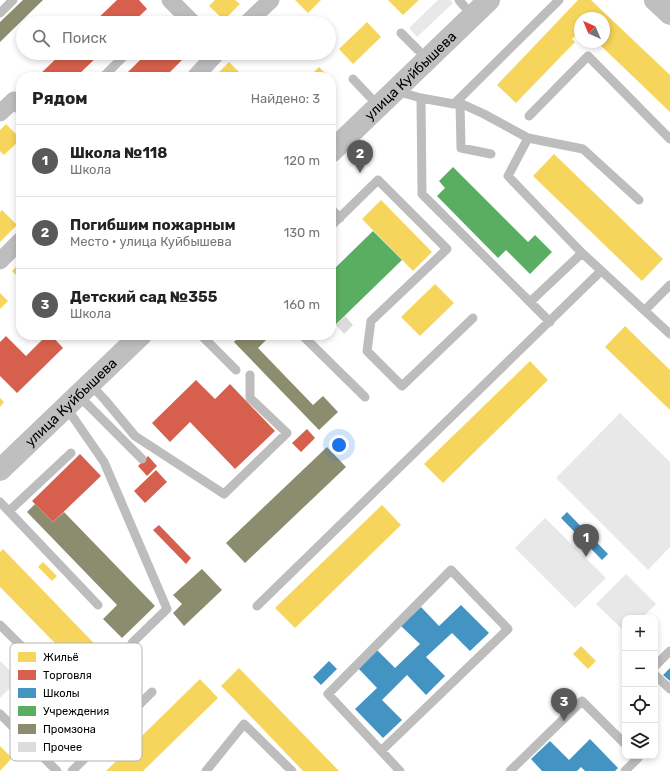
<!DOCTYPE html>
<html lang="ru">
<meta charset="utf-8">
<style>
:root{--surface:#fff;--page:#f6f6f6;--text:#222;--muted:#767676;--line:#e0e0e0;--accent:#595959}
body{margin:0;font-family:Rubik,sans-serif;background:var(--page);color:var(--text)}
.controls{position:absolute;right:12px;bottom:12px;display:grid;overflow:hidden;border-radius:8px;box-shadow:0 2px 6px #0003}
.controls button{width:36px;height:36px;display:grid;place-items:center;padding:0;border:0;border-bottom:1px solid var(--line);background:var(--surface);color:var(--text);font:20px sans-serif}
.compass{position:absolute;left:574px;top:12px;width:36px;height:36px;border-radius:50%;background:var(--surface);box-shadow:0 2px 6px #0003;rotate:316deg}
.you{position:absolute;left:339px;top:445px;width:14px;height:14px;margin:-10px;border:3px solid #fff;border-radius:50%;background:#1a73e8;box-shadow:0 0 0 6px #1a73e833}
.badge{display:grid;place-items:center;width:26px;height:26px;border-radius:50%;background:var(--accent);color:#fff;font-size:13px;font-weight:700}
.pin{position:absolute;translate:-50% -33px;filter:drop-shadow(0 1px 2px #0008)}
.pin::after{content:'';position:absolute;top:21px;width:14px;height:12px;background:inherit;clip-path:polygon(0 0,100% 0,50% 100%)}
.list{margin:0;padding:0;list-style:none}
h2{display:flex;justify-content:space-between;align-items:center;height:52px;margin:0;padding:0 16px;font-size:17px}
h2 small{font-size:13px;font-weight:400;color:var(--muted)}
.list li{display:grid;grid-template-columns:26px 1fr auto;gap:12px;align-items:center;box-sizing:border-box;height:72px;padding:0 16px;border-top:1px solid var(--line)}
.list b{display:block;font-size:15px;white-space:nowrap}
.list p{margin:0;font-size:13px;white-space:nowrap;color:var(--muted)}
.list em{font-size:13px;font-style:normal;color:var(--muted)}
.icon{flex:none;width:22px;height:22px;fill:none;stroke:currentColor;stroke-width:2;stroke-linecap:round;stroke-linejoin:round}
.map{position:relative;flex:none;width:670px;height:771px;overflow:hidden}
.search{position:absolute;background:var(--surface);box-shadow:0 2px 6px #0003;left:16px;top:16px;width:320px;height:44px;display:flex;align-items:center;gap:10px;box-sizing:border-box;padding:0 14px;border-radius:22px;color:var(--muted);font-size:15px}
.panel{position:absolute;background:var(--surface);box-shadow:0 2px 6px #0003;left:16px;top:72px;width:320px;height:268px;border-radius:16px}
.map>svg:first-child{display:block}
.green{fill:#e8e8e8}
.homes{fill:#f6d55c}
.shops{fill:#d6604d}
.schools{fill:#4393c3}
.public{fill:#5aae61}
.industry{fill:#8c8c6e}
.building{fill:#dcdcdc}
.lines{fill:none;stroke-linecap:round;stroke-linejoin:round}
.lane{stroke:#bdbdbd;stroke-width:9}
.street{stroke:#bdbdbd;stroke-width:17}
.secondary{stroke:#bfbfbf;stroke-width:22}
.labels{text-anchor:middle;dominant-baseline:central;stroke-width:4;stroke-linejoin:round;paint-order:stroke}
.street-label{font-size:14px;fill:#000;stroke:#fff}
.key{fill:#fff;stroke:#b2b2b2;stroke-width:1}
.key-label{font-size:11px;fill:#000}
</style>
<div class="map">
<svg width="670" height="771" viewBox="0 0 670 771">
<rect width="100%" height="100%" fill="#fff"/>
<path class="green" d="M438,0H450L453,3L417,37L409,28Z
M620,413L670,462V547L648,570L556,478Z
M545,518L606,578L575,608L515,548Z
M626,574L656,604L642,618H625V632L596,604Z
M0,661L19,679L0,698Z"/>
<path class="homes" d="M215,0H235L240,4L224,20L209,6Z
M295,0H321L308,13Z
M388,0H419L403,15Z
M578,0H591L670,75V112L597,42H604V18H580V31L572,39L575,42L516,103L497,85Z
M275,16L282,23H268Z
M367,22L381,37L353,64L339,49Z
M257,53H267L262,58Z
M229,62L244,77H214Z
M319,67L329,77H309Z
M6,124L21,139L4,155L0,151V130Z
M554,154L663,259L642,281L533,176Z
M381,200L432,252L413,271L362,219Z
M2,210L17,225L0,242V212Z
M21,262V280L12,271Z
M435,284L454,303L420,336L401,317Z
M0,293L8,301L0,309Z
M625,326L670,370V410L605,347Z
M530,361L548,380L443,483L424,464Z
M0,398L4,402L0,407Z
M382,505L401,525L295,628L275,608Z
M3,549L113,663L93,682L0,587V552Z
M43,562L57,576L52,581L38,567Z
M581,646L596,661L588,669L573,654Z
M239,668L339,771H303L236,701L221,686Z
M200,679L218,698L143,771H106Z
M0,746L12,758L0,771Z"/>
<path class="shops" d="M117,0H139L147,9L132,23H93Z
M62,53H101L76,77H37Z
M147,53H189L165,77H123Z
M47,335H51L63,348L17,393L0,376V342L6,336L26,356Z
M196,380L215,399L230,384L275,431L235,469L190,422L170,442L152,423Z
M307,429L315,438L301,452L292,443Z
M80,454L101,476L53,522L32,501Z
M148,456L157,466L147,476L138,466Z
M156,470L167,482L145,503L134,491Z
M159,525L191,558L186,564L153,530Z"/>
<path class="schools" d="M567,512L608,554L602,560L561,518Z
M461,605L489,633L470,651L452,633L426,657L445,676L426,695L407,675L382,700L402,720L383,738L355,709L377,688L358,668L377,650L395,668L420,644L401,626L421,607L439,626Z
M329,661L337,669L321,685L313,677Z
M670,668V681L663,675Z
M590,739L618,768L615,771H585L581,767L577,771H542L531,759L550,741L569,760Z"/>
<path class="public" d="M453,167L528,242L535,235L552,252L530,274L506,250L498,258L437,196L445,188L439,181Z
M373,231L402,260L331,329V272Z"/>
<path class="industry" d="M23,0H43L0,42V22Z
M240,335H264L267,339L258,348L313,405L323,396L338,412L319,430L234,342Z
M327,447L346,467L245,563L226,543Z
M35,504L53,522L64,512L155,606L122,638L103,619L117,605L27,512Z
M202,569L222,590L184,626L173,613L182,604L173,595Z"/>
<path class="building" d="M345,316L353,325L344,334L336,325Z"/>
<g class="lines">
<path class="lane" d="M459,0L464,6
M0,13L13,0
M401,33L418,50
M103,77L127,53
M353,79L370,97
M396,91L421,98L454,104L460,103L484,114L528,138L583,149L639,200
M421,98L422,194L530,302L582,253
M460,103L461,148L491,154
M454,104L559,0
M529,116L588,56L670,139
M528,138L508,176L582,253L670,334
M331,209L340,218
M331,226L378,180L447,249L371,321L367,351L402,386L473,318
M530,302L550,322
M645,310L670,285
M201,335L236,370
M302,335L365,397
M90,384L105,400L135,436L224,494L287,433L250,398V375
M78,395L142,459
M66,407L104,462L167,609L132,643
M0,502L98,605
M9,511L71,453
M257,606L601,271
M0,625L110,734
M655,666L670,651
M655,675L670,689
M0,714L57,771
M381,751L508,629L451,570L328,694L400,771
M72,771L152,692
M206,771L244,724L292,771
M510,771L582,701L625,744
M625,771L638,758L637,756"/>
<path class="street" d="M170,0L193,23
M247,23L271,0
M195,77L217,53
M0,113L14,100L21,106
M0,261L21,240"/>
<g class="secondary">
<path d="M655,0L670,14"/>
<path id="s1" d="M331,152L489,0"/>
<path id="s2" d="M0,470L141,335"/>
</g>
</g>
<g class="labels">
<g class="street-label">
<text stroke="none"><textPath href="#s1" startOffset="110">улица Куйбышева</textPath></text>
<text stroke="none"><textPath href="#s2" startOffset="98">улица Куйбышева</textPath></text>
</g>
</g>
<rect x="10" y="643" width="132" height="118" rx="6" class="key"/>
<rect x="18" y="652" width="18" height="10" fill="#f6d55c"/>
<rect x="18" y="670" width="18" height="10" fill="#d6604d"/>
<rect x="18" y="688" width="18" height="10" fill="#4393c3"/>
<rect x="18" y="706" width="18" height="10" fill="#5aae61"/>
<rect x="18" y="724" width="18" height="10" fill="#8c8c6e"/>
<rect x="18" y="742" width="18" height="10" fill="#dcdcdc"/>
<g class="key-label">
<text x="43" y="661">Жильё</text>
<text x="43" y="679">Торговля</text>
<text x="43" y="697">Школы</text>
<text x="43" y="715">Учреждения</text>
<text x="43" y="733">Промзона</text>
<text x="43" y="751">Прочее</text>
</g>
</svg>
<div class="controls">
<button>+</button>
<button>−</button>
<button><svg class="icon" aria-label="locate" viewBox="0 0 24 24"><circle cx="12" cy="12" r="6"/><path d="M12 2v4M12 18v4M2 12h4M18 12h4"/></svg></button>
<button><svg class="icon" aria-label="layers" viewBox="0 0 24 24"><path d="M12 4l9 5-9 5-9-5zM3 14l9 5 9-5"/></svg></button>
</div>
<svg class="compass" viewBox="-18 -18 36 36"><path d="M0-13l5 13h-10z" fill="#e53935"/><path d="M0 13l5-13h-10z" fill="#767676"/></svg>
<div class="you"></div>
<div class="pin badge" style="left:586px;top:557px">1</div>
<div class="pin badge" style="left:360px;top:173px">2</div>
<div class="pin badge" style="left:564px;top:721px">3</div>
<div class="search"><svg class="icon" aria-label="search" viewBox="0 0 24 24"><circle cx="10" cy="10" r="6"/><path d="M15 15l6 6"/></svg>Поиск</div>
<section class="panel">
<h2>Рядом<small>Найдено: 3</small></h2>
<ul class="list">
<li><span class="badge">1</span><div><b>Школа №118</b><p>Школа</p></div><em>120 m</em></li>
<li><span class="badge">2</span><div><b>Погибшим пожарным</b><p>Место · улица Куйбышева</p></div><em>130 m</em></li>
<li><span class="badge">3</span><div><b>Детский сад №355</b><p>Школа</p></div><em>160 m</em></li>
</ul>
</section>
</div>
